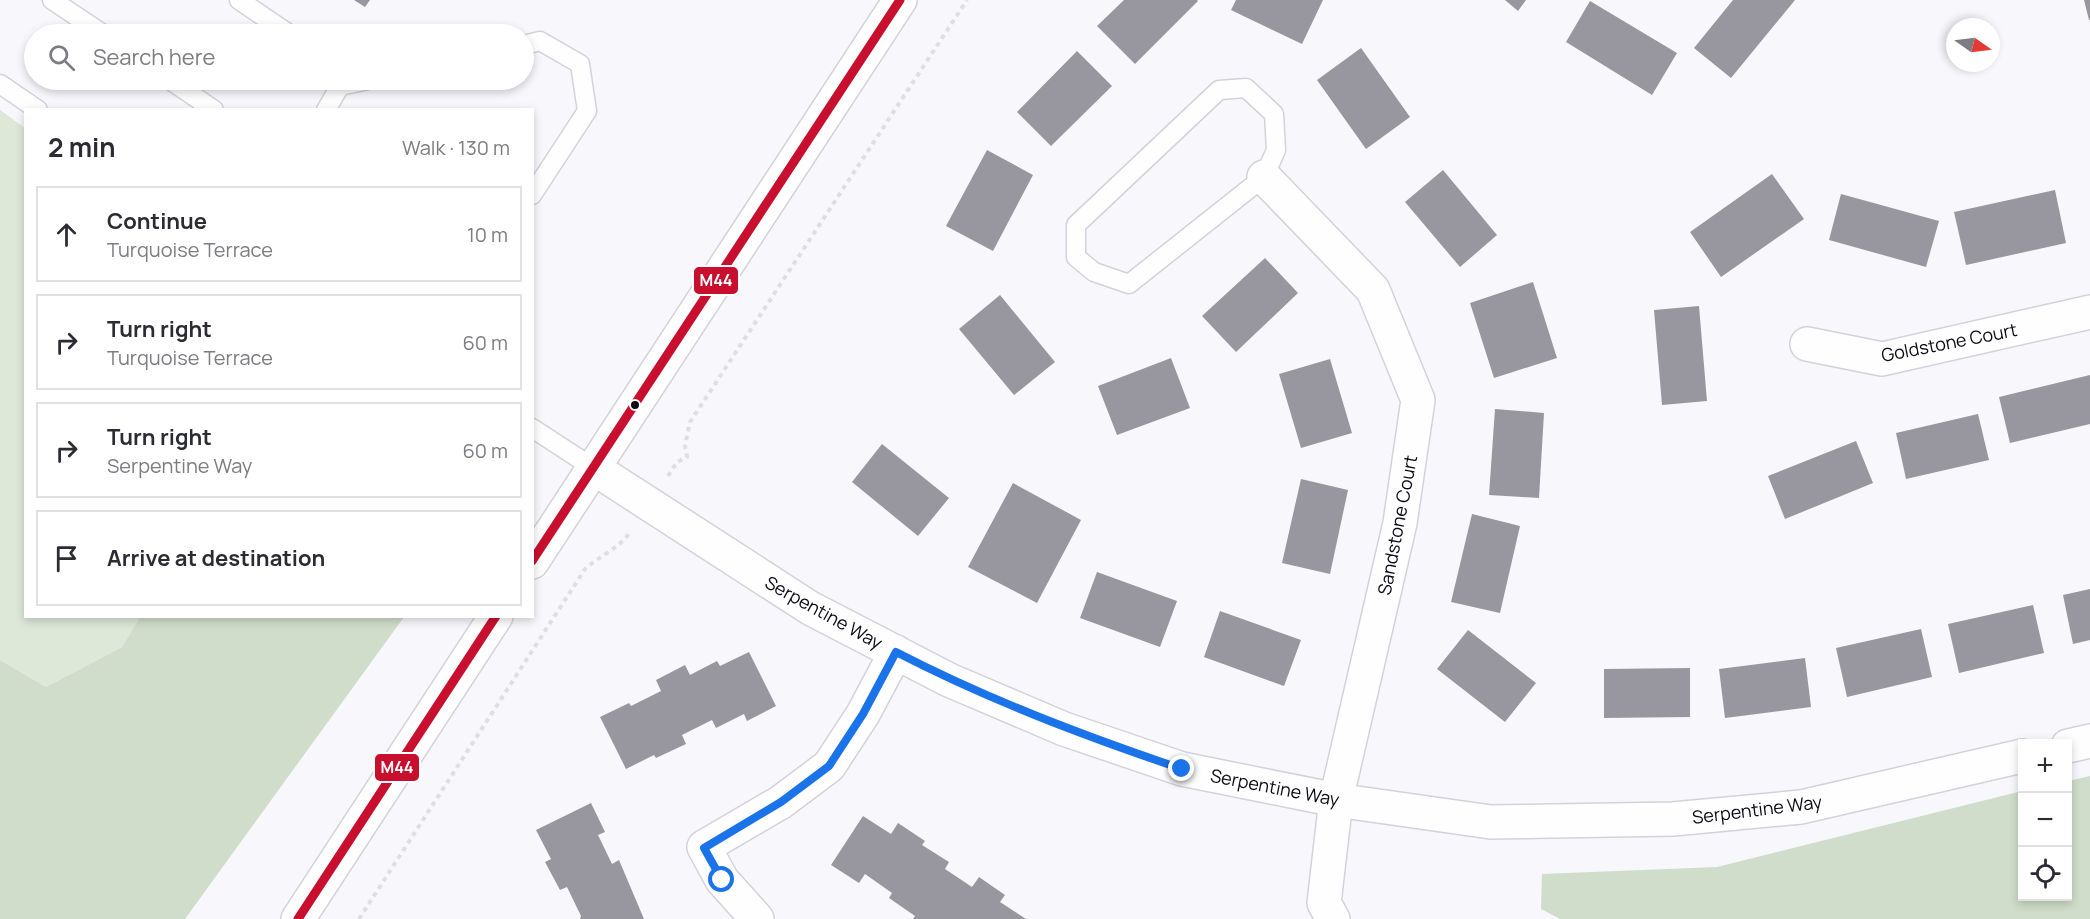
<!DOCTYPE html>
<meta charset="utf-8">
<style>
:root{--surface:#fff;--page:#f7f7f7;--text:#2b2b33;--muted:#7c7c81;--line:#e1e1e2}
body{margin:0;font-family:Manrope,sans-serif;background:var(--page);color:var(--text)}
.controls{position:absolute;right:18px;bottom:18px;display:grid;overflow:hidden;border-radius:0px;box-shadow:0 3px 9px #0003}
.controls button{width:54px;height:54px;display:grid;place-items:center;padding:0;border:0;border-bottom:2px solid var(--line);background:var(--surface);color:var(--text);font:30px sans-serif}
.compass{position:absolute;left:1946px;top:18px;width:54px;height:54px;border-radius:50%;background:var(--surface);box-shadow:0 3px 9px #0003;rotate:104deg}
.stop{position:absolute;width:18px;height:18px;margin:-14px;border:4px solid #1a73e8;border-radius:50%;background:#fff}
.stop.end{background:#1a73e8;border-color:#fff;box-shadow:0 2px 6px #0008}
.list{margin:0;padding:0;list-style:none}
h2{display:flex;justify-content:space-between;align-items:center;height:78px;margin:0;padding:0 24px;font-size:26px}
h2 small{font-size:20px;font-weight:400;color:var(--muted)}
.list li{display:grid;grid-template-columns:39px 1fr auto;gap:18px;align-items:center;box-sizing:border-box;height:96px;margin:0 12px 12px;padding:0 12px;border:2px solid var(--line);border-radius:0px}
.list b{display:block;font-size:22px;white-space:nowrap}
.list p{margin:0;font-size:20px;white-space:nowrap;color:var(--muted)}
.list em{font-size:20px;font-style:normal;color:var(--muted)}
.icon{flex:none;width:33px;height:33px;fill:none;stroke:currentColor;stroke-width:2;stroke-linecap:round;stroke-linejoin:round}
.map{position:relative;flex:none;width:2090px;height:919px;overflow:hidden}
.search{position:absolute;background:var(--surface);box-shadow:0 3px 9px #0003;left:24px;top:24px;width:510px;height:66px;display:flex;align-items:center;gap:15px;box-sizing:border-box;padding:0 21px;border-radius:33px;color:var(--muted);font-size:22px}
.panel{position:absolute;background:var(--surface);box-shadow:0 3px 9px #0003;left:24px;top:108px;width:510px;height:510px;border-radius:0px}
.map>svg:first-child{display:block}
.green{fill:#dde8d9}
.forest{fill:#cfddca}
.building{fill:#9897a0}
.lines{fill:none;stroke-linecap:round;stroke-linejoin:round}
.lane-casing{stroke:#d3d2db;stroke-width:21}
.street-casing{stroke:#d3d2db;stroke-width:36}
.primary-casing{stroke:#d3d2db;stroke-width:36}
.path{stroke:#dfdfe1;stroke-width:4;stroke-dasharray:4.5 4.5;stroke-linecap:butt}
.lane{stroke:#fefeff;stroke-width:18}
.street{stroke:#fefeff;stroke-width:33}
.primary{stroke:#fefeff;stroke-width:33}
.bus-1-casing{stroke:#fff;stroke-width:14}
.bus-1{stroke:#c8102e;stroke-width:9}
.route{stroke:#1a73e8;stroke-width:8}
.bus-dot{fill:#0b0a14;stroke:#fff;stroke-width:2}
.labels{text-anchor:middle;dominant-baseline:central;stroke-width:6;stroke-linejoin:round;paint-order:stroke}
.street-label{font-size:18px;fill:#0b0a14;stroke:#fff}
.line-badge{stroke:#fff;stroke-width:2}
.badge-label{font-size:16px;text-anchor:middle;font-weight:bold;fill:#fff}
</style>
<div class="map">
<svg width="2090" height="919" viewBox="0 0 2090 919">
<rect width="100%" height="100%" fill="#f8f7fc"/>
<path class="green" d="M0,110L25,128L26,616L140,617L122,647L46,687L0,660Z"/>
<path class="forest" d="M140,617H404L185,919H0V660L46,687L122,647Z
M2090,776V919H1560L1541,909L1542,874L1717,867L2022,791V896H2068V781Z"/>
<path class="building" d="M354,0H370L365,7Z
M1124,0H1197L1198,1L1135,64L1097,26Z
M1236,0H1323L1302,44L1231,10Z
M1505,0H1526L1518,11Z
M1733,0H1795L1731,78L1694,48Z
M2084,0H2090V20H2089Z
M1590,1L1677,53L1652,95L1566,42Z
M1361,48L1410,117L1366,149L1317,80Z
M1077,51L1112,86L1051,146L1017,112Z
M987,150L1033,175L993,251L946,226Z
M1443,170L1497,235L1460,267L1405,202Z
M1772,174L1804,219L1721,277L1690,232Z
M2055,190L2066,243L1966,265L1954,212Z
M1841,194L1939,221L1926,267L1829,240Z
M1265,258L1298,293L1236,352L1202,316Z
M1533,282L1557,358L1494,378L1470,303Z
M1000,295L1055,362L1014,395L959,329Z
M1699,306L1707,401L1662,405L1654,310Z
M1171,358L1190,408L1117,435L1098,386Z
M1330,359L1352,433L1301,448L1279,374Z
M2090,375V424L2010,443L1999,397Z
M1495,409L1544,413L1539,498L1489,495Z
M1978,414L1989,460L1906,479L1896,433Z
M1856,441L1873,483L1785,519L1768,476Z
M882,444L949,498L918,536L852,482Z
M1301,479L1348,490L1330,574L1282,563Z
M1013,483L1081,520L1037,603L968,567Z
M1472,514L1520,526L1500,613L1451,602Z
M1097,572L1177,601L1160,647L1080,618Z
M2090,589V640L2073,644L2063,595Z
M2033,605L2044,653L1959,673L1948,624Z
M1220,611L1301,640L1284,686L1204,657Z
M1921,629L1932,677L1847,697L1836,648Z
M1468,630L1536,683L1505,722L1437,669Z
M749,652L776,706L747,721L744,714L716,728L712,720L682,735L686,744L656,758L654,755L626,769L600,717L629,703L631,706L661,691L656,680L685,665L690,675L717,661L720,666Z
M1805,658L1811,707L1725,718L1719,669Z
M1690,668V717L1604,718V669Z
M591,803L605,832L598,835L612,864L619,860L644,919H580L581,916L567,887L560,890L545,862L551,859L536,830Z
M863,816L891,834L898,823L925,841L922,845L949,862L945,869L972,887L979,877L1005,895L1000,902L1026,919H913L915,916L889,898L892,893L865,874L859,883L831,865Z"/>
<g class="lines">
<g class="lane-casing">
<path id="lane" d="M52,0L103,34
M239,0L289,34
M524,45L540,41L580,64L587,111L532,195
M170,80L214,110
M0,84L38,110
M1246,88L1274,114L1276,150L1264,177L1129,284L1094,272L1076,257V225L1219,90Z
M326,110L340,86L368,80
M532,428L595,469"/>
</g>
<g class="street-casing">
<path id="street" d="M1264,177L1373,290L1418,400L1400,523L1336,800L1324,903L1333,919
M1807,344L1882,359L2090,312
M595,469L810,608L949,680L1064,729L1182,769L1336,800L1491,822L1673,819L1801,807L2022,756
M2068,746L2090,741
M757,919L722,880L704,847L781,802L829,766L863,714L896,652"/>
</g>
<g class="primary-casing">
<path id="primary" d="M532,562L900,0
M298,919L496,616"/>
</g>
<path class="path" d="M668,476L677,462L687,457L685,446L690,422L967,0
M359,919L585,569C599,556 620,548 630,532"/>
<use href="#lane" class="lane"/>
<use href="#street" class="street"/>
<use href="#primary" class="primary"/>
<g class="bus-1-casing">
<path id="bus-1" d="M532,561L900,0
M298,919L496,616"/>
</g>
<use href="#bus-1" class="bus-1"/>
</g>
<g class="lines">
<path class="route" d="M722,880L704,848L781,802L829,766L863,714L896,652C989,700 1082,735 1182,769"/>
</g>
<circle class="bus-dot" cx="635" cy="405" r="5"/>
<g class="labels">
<g class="street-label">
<text transform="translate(1949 342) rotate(-11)">Goldstone Court</text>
<text transform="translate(1397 525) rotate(-79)">Sandstone Court</text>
<text transform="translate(824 612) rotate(29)">Serpentine Way</text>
<text transform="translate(1275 787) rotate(11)">Serpentine Way</text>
<text transform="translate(1757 809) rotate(-7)">Serpentine Way</text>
</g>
</g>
<g class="line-badge">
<rect x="693" y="266" width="46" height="29" rx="6" fill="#c8102e"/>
<rect x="374" y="753" width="46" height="29" rx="6" fill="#c8102e"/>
</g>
<g class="badge-label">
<text x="716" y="286">M44</text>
<text x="397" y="773">M44</text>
</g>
</svg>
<div class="controls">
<button>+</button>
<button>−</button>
<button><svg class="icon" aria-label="locate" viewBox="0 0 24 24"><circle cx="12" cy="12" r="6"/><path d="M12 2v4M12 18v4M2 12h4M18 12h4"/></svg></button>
</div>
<svg class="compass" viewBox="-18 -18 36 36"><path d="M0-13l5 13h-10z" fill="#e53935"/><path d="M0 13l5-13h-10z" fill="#7c7c81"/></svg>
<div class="stop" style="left:722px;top:880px"></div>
<div class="stop end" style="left:1182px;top:769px"></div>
<div class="search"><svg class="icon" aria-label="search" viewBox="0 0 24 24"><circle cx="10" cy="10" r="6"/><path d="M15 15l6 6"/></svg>Search here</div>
<section class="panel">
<h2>2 min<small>Walk · 130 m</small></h2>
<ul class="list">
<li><svg class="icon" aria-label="ahead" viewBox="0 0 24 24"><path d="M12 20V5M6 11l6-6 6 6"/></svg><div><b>Continue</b><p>Turquoise Terrace</p></div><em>10 m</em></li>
<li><svg class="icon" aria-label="right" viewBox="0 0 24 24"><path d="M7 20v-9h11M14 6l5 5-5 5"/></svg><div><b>Turn right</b><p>Turquoise Terrace</p></div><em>60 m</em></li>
<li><svg class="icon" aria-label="right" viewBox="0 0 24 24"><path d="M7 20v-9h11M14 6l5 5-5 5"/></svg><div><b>Turn right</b><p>Serpentine Way</p></div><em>60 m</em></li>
<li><svg class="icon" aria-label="arrive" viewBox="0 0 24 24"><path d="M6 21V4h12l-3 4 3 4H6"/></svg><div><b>Arrive at destination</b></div></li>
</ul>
</section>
</div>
